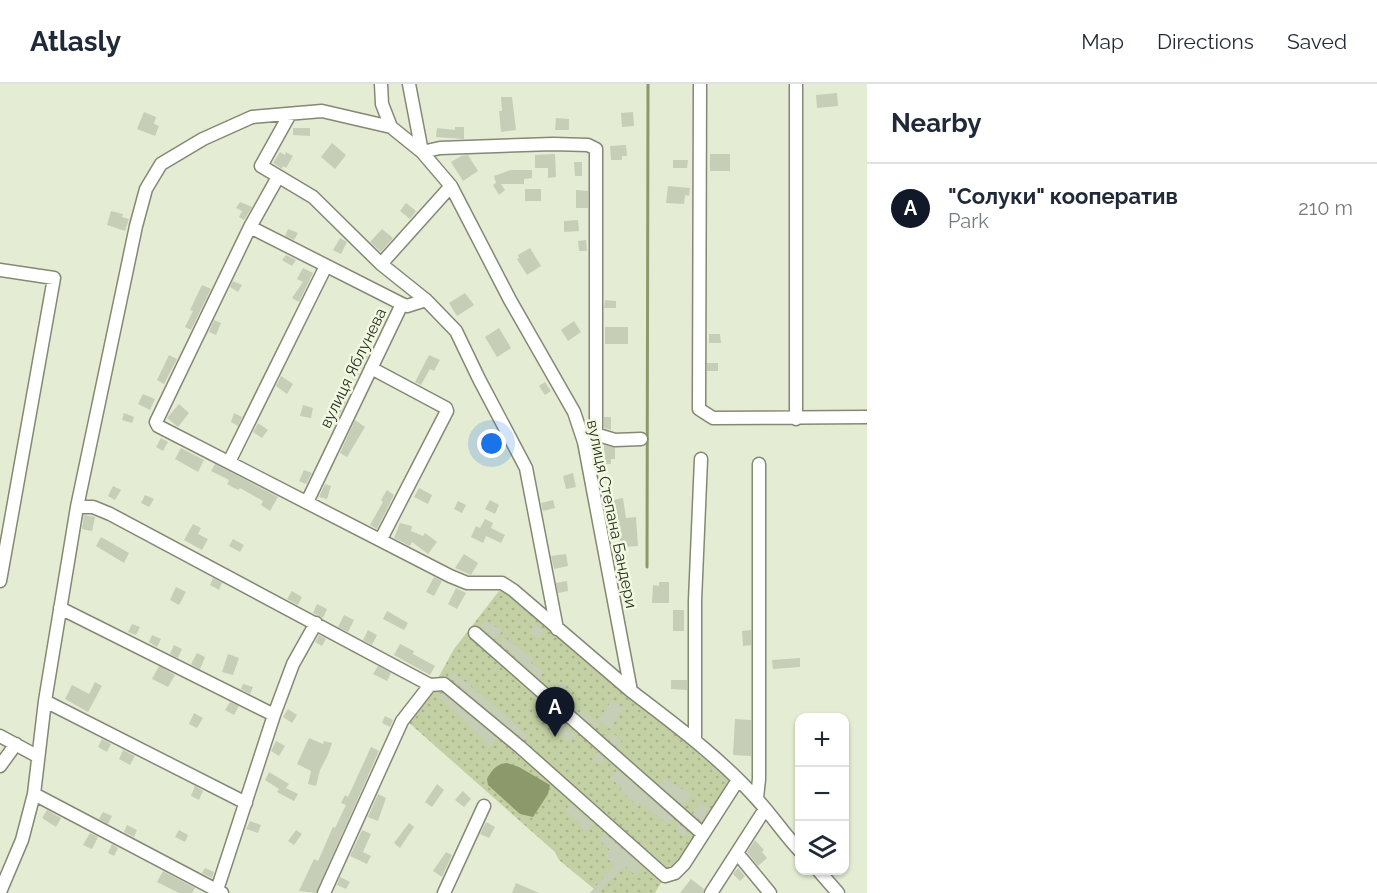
<!DOCTYPE html>
<meta charset="utf-8">
<style>
:root{--surface:#fff;--page:#f6f6f7;--text:#1f2937;--muted:#747a83;--line:#e0e1e3;--accent:#111827}
body{margin:0;font-family:Raleway,sans-serif;background:var(--page);color:var(--text)}
.controls{position:absolute;right:18px;bottom:18px;display:grid;overflow:hidden;border-radius:12px;box-shadow:0 2px 4px #0004}
.controls button{width:54px;height:54px;display:grid;place-items:center;padding:0;border:0;border-bottom:2px solid var(--line);background:var(--surface);color:var(--text);font:30px sans-serif}
.you{position:absolute;left:492px;top:360px;width:21px;height:21px;margin:-15px;border:4px solid #fff;border-radius:50%;background:#1a73e8;box-shadow:0 0 0 9px #1a73e833}
.badge{display:grid;place-items:center;width:39px;height:39px;border-radius:50%;background:var(--accent);color:#fff;font-size:20px;font-weight:700}
.pin{position:absolute;translate:-50% -50px;filter:drop-shadow(0 2px 3px #0008)}
.pin::after{content:'';position:absolute;top:32px;width:21px;height:18px;background:inherit;clip-path:polygon(0 0,100% 0,50% 100%)}
.list{margin:0;padding:0;list-style:none}
h2{display:flex;justify-content:space-between;align-items:center;height:78px;margin:0;padding:0 24px;font-size:26px}
h2 small{font-size:20px;font-weight:400;color:var(--muted)}
.list li{display:grid;grid-template-columns:39px 1fr auto;gap:18px;align-items:center;box-sizing:border-box;height:90px;padding:0 24px;border-top:2px solid var(--line)}
.list b{display:block;font-size:22px;white-space:nowrap}
.list p{margin:0;font-size:20px;white-space:nowrap;color:var(--muted)}
.list em{font-size:20px;font-style:normal;color:var(--muted)}
.icon{flex:none;width:33px;height:33px;fill:none;stroke:currentColor;stroke-width:2;stroke-linecap:round;stroke-linejoin:round}
.map{position:relative;flex:none;width:867px;height:809px;overflow:hidden}
header{display:flex;align-items:center;gap:36px;box-sizing:border-box;height:84px;padding:0 30px;background:var(--surface);border-bottom:2px solid var(--line)}
header strong{font-size:28px}
nav{display:flex;gap:33px;margin-inline-start:auto;font-size:21px}
main{display:flex}
aside{flex:1;background:var(--surface)}
.map>svg:first-child{display:block}
.garden{fill:url(#garden-dots)}
.water{fill:#8c996a}
.lines{fill:none;stroke-linecap:round;stroke-linejoin:round}
.stream{stroke:#8c996a;stroke-width:3}
.building{fill:#c6ceb7}
.minor-casing{stroke:#838974;stroke-width:15}
.minor{stroke:#fff;stroke-width:12}
.labels{text-anchor:middle;dominant-baseline:central;stroke-width:5;stroke-linejoin:round;paint-order:stroke}
.street-label{font-size:16px;fill:#2b2e25;stroke:#f1f9e1}
</style>
<header>
<strong>Atlasly</strong>
<nav><a>Map</a><a>Directions</a><a>Saved</a></nav>
</header>
<main>
<div class="map">
<svg width="867" height="809" viewBox="0 0 867 809">
<defs>
<pattern id="garden-dots" width="8" height="8" patternUnits="userSpaceOnUse" patternTransform="scale(1.5)"><rect width="8" height="8" fill="#c3d0a3"/><path d="M2 2h.1M6 6h.1" fill="none" stroke="#a8b38c" stroke-width="1.8" stroke-linecap="round"/></pattern>
</defs>
<rect width="100%" height="100%" fill="#e4ecd4"/>
<path class="garden" d="M504,506L704,670L732,695L678,783L665,792L655,809H599L559,776L555,768L407,637L432,605L454,565L499,507Z"/>
<path class="water" d="M507,679L519,683L550,701L548,710L533,733L520,730L488,701L487,695C492,686 496,680 507,679Z"/>
<g class="lines">
<path class="stream" d="M647,483L648,0"/>
</g>
<path class="building" d="M837,9L838,22L817,24L816,11Z
M501,13H512L516,46L501,48L499,27H502Z
M144,28L156,33L154,40L159,42L155,52L137,45Z
M633,28L634,42L622,43L621,29Z
M556,34L569,35V46H555Z
M455,43H464V55L436,53L437,44L455,46Z
M293,44H310V52L293,51Z
M332,59L346,71L335,85L321,73Z
M626,61L627,72H622V76H611L610,62Z
M280,68L285,71L286,68L293,72L286,84L283,82L282,85L273,79Z
M555,70L556,93L548,94V84H535V71Z
M710,70H730V87H710Z
M468,71L478,87L463,97L451,78L461,72Z
M673,76H688L687,84H673Z
M574,78H582V92H575Z
M511,86H532V94L524,95V100H501L505,106L499,111L493,101L496,99L494,92Z
M668,102L690,104L689,112L685,111L684,120L666,119Z
M525,105H541V117H525Z
M576,106L588,107V124H576Z
M240,118L252,123L244,136L239,133L242,127L236,124Z
M406,119L416,127L410,135L400,127Z
M111,127L123,130L122,133L129,135L125,147L107,141Z
M578,136L579,147L564,148V137Z
M288,145L298,149L294,156L285,152Z
M382,145L393,154L381,168L370,158Z
M340,154L347,158L341,170L333,166Z
M586,156L587,167H579L578,157Z
M530,164L541,182L527,191L517,175L519,174L518,171Z
M286,171L296,176L292,182L282,176Z
M303,184L313,189L299,218L292,214L303,198L297,195Z
M233,197L242,201L238,208L230,203Z
M202,201L211,205L191,246L185,243L193,227L190,226Z
M465,209L474,221L457,232L449,219Z
M605,216L616,217V224H604Z
M214,236L221,239L216,251L209,248Z
M574,237L581,248L568,257L561,246Z
M605,243H628V260H605Z
M499,244L511,264L497,273L485,253Z
M709,250H720L721,259H709Z
M366,260L372,263L356,296L352,295Z
M169,271L177,275L164,300L157,296Z
M429,271L440,276L434,287L430,285L421,301L415,298Z
M707,279H718V287H707Z
M281,292L293,300L287,310L276,302Z
M545,298L551,307L545,311L539,302Z
M343,307L349,311L334,342L323,336Z
M143,310L155,315L150,326L138,320Z
M179,320L189,329L178,343L167,334Z
M303,321L313,324L311,334L300,332Z
M124,329L134,333L132,339L122,336Z
M234,329L242,333L238,342L231,338Z
M604,333H611V346L604,344Z
M355,336L365,343L347,373L340,369Z
M258,339L268,346L262,354L253,348Z
M161,354L168,358L163,367L156,363Z
M604,361L615,364V375H611V380H598V369H604Z
M181,364L204,376L198,388L175,375Z
M215,380L278,413L270,427L261,421L263,417L240,404L238,406L227,400L229,396L211,387Z
M304,386L312,389L306,400L299,397Z
M573,389L576,403L566,405L563,392Z
M325,400L331,402L327,415L319,413Z
M113,402L121,406L115,416L108,412Z
M419,404L432,411L428,420L414,413Z
M387,406L394,411L377,445L370,441L383,418L381,416Z
M145,411L154,415L149,423L141,419Z
M623,414L626,434L636,433L638,462L624,463L623,457H620L617,428L613,416Z
M490,416L499,421L495,430L485,425Z
M553,416L555,424L543,427L541,419Z
M458,417L466,421L462,429L454,425Z
M84,431L95,433L92,447L82,445Z
M485,435L493,439L491,444L505,451L501,459L486,452L483,459L471,453L476,442L480,444Z
M400,439L412,442L411,447L423,452L425,449L437,458L428,470L412,458L410,462L394,454Z
M193,440L201,444L198,450L208,455L202,466L184,456Z
M101,453L129,469L124,479L96,462Z
M233,455L244,461L240,468L229,462Z
M464,470L478,479L471,491L455,484Z
M566,470L568,482L554,485L551,472Z
M434,493L442,497L434,512L426,508Z
M213,494L222,499L219,506L210,501Z
M567,497L568,507L558,509L556,499Z
M659,498H669V519H652L653,501L659,502Z
M176,503L186,508L179,521L170,516Z
M456,504L466,509L457,525L448,520Z
M292,507L302,513L298,521L287,515Z
M317,520L327,525L323,534L313,529Z
M673,526H684V547H673Z
M387,527L408,539L404,546L383,535Z
M344,531L354,536L348,548L338,543Z
M486,536L502,547L496,556L481,543Z
M132,540L140,543L136,551L128,548Z
M534,540L544,546L539,554L529,548Z
M368,546L377,551L372,561L363,556Z
M751,546V561L743,562L742,547Z
M152,551L161,555L157,563L149,558Z
M319,551L326,555L322,562L315,558Z
M504,553L534,575L531,579L544,587L539,594L516,574L517,572L500,560Z
M400,560L414,567L413,570L435,582L430,591L394,571Z
M174,561L182,565L178,574L170,570Z
M197,569L205,573L200,585L191,580Z
M228,570L239,574L233,591L222,588Z
M800,574V583L773,585L772,576Z
M159,582L175,591L168,603L152,595Z
M378,582L391,589L387,597L373,590Z
M454,588L528,651L524,656L449,593Z
M671,596H687V606L671,605Z
M95,598L102,602L88,628L65,615L72,601L89,610Z
M560,598L566,602L559,612L554,608Z
M243,600L253,603L250,610L241,605Z
M441,609L497,655L491,662L438,612Z
M612,616L624,624L610,645L598,637Z
M230,618L239,622L234,631L225,626Z
M288,625L297,631L292,639L283,633Z
M581,627L600,640L596,644L579,630Z
M194,629L203,634L197,644L189,640Z
M551,629L576,652L570,658L545,636Z
M385,632L393,636L390,643L382,639Z
M735,635L751,636V672L733,671Z
M614,650L622,656L617,663L609,656Z
M309,654L323,660L324,657L332,659L328,671L320,686L316,702L308,700L311,687L297,680Z
M102,655L111,660L107,668L98,663Z
M276,657L285,662L279,672L271,667Z
M371,663L379,667L316,809L299,807L314,775L318,777L333,743L335,744L346,721L341,719L345,711L348,713Z
M123,666L135,672L130,681L119,675Z
M597,668L605,676L600,681L592,674Z
M617,686L674,735L669,741L641,719L638,723L620,705L622,704L610,694Z
M269,688L289,700L286,704L298,710L294,717L277,708L279,705L265,696Z
M665,694L691,711L683,721L660,701Z
M437,700L444,706L432,723L425,718Z
M195,702L203,707L199,716L191,712Z
M463,707L471,715L464,723L455,716Z
M378,710L386,714L378,737L368,733Z
M700,719L709,725L701,737L693,730Z
M570,720L593,739L586,748L578,741L579,739L565,727Z
M47,726L61,734L56,743L42,734Z
M103,728L112,732L108,740L99,735Z
M250,737L261,741L258,749L246,745Z
M486,738L495,743L489,754L480,750Z
M409,739L414,743L400,764L394,759Z
M679,740L688,748L684,752L675,744Z
M127,741L137,746L134,753L124,748Z
M179,746L188,751L185,758L175,753Z
M296,746L302,750L294,761L288,757Z
M362,746L371,750L363,768L371,772L367,780L350,772Z
M90,749L98,753L92,765L83,761Z
M604,749L642,783L635,791L625,782L598,809H590L614,781L605,772L610,766L598,755Z
M755,756L764,766L762,768L767,774L758,782L747,768Z
M112,760L118,764L114,772L108,769Z
M446,768L452,771L442,793L433,787Z
M205,784L214,788L212,794L202,789Z
M738,784L745,792L740,797L733,790Z
M163,787L195,804L192,809H179L157,798Z
M340,793L350,798L346,805L337,801Z
M691,795L704,805L703,809H680Z
M516,799L539,809H512Z"/>
<g class="lines">
<g class="minor-casing">
<path id="minor" d="M381,0L382,20L391,43L422,68L451,102L510,216L574,328L584,358L631,607C674,640 719,673 755,713C771,730 784,750 800,767
M409,0L422,68
M700,0L699,325L713,334L867,333
M796,0V335
M290,30L261,82L313,113L381,180L426,216L456,247L479,295L526,384L557,545
M422,68L440,64L553,60L588,61L596,65V345L595,350L584,358
M278,93L250,143L156,338L158,342L450,492L467,499H502L513,506L631,607
M250,143L402,220L307,418
M381,180L451,102
M0,186L54,194L0,497
M402,220L407,222L426,216
M371,284L446,324L447,327L381,455
M595,350L615,356L641,355
M229,378L326,182
M77,423H93L110,430L430,601L402,637L324,809
M60,524L274,631L217,806
M475,549L703,750
M430,601L444,600L520,663L665,792L675,789L684,780L738,696
M45,617L246,719
M274,631L293,580L316,539
M0,652L37,672
M695,657V517L701,375
M0,682L16,660
M34,710L222,809
M757,714L759,695V380
M737,769L770,809
M818,786L838,809
M0,808L22,756L34,710L45,617L77,423L136,142L146,105L161,80L203,55L252,33L322,27L391,43
M444,809L484,722
M711,809L765,725"/>
</g>
<use href="#minor" class="minor"/>
</g>
<g class="labels">
<g class="street-label">
<text transform="translate(353 284) rotate(-64)">вулиця Яблунева</text>
<text transform="translate(612 430) rotate(78)">вулиця Степана Бандери</text>
</g>
</g>
</svg>
<div class="controls">
<button>+</button>
<button>−</button>
<button><svg class="icon" aria-label="layers" viewBox="0 0 24 24"><path d="M12 4l9 5-9 5-9-5zM3 14l9 5 9-5"/></svg></button>
</div>
<div class="you"></div>
<div class="pin badge" style="left:555px;top:653px">A</div>
</div>
<aside>
<h2>Nearby<small></small></h2>
<ul class="list">
<li><span class="badge">A</span><div><b>&quot;Солуки&quot; кооператив</b><p>Park</p></div><em>210 m</em></li>
</ul>
</aside>
</main>
